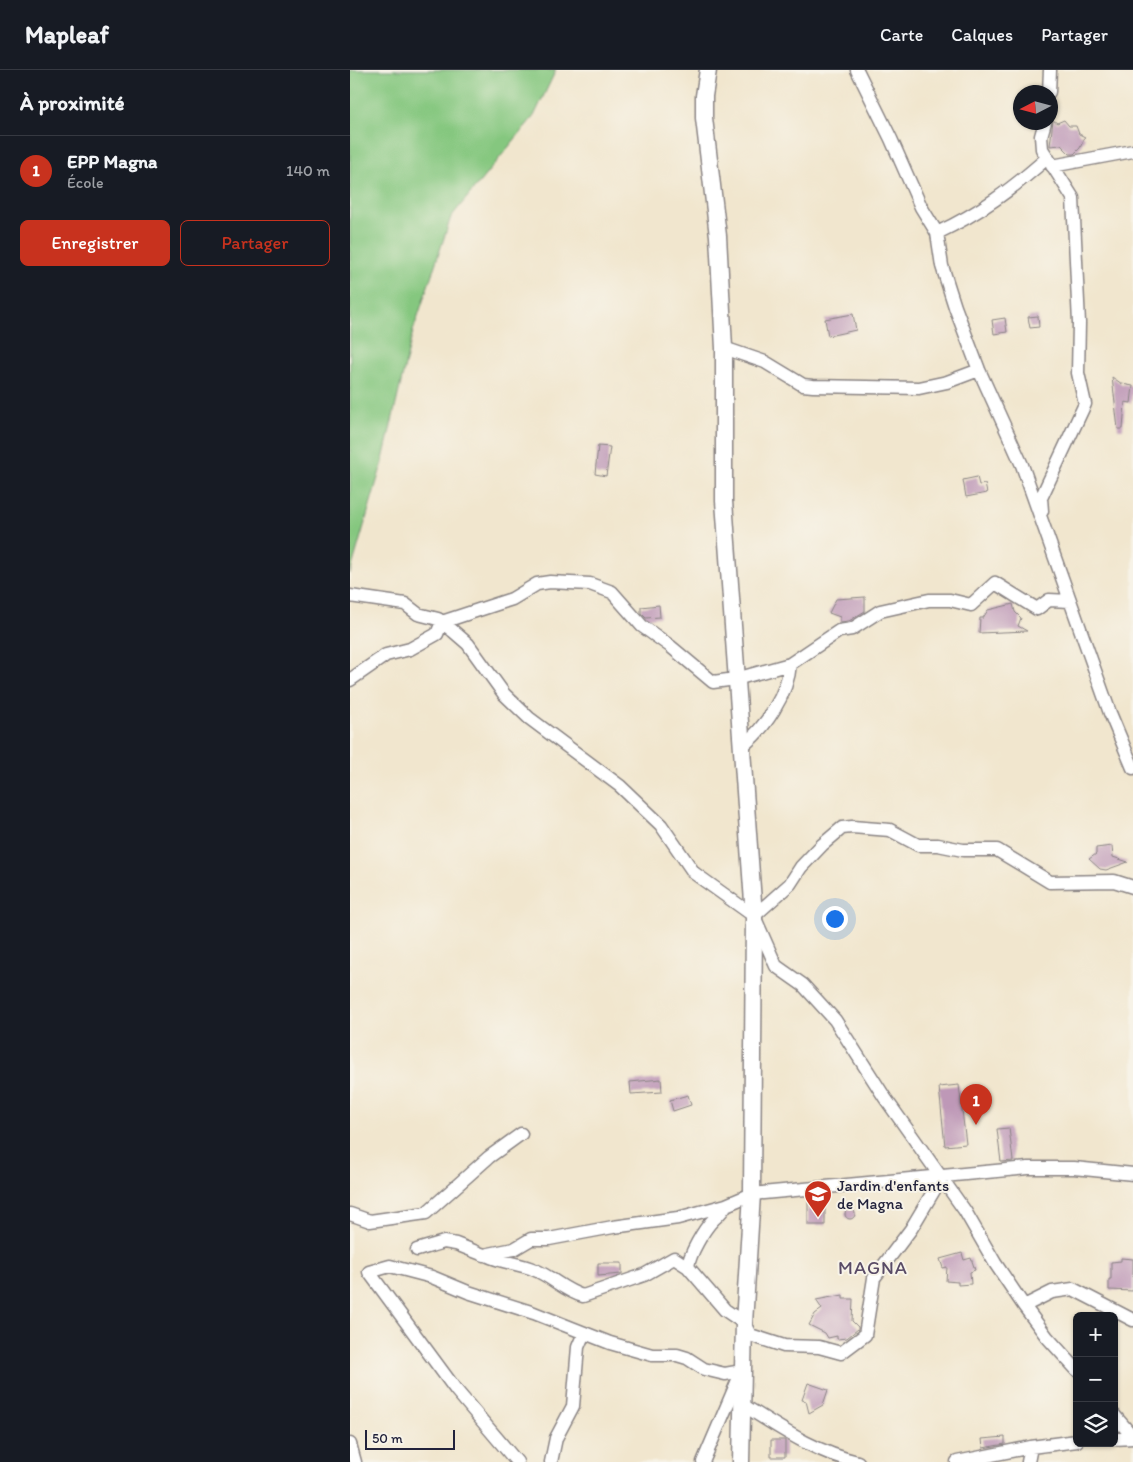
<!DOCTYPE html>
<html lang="fr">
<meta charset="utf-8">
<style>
:root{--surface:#171b24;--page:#242831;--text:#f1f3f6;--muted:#9ea1a6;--line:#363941;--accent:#c8321e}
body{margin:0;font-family:Itim,sans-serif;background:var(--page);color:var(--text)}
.controls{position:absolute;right:15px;bottom:15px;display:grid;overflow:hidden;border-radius:8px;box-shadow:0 1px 4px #0004}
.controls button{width:45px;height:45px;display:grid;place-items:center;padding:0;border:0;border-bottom:1px solid var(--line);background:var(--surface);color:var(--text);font:25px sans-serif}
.compass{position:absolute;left:663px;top:15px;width:45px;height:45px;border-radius:50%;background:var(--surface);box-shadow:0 1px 4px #0004;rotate:264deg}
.scale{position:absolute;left:15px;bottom:12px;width:90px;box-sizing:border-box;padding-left:5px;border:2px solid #22223b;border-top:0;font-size:14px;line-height:18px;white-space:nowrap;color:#22223b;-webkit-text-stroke:4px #f7f3e8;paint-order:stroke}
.you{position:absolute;left:484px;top:848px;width:18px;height:18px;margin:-12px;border:4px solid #fff;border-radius:50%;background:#1a73e8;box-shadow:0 0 0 8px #1a73e833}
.badge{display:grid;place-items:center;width:32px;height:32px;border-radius:50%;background:var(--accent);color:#fff;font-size:16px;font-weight:700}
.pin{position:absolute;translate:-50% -41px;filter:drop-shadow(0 1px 2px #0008)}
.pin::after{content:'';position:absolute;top:26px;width:18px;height:15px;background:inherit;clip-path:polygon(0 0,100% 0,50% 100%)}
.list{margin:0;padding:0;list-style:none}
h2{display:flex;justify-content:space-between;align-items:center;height:65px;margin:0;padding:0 20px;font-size:21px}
h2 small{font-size:16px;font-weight:400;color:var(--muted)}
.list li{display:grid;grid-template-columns:32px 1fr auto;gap:15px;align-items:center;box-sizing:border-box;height:70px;padding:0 20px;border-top:1px solid var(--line)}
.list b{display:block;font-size:19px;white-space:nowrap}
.list p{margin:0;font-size:16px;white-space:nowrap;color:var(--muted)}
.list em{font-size:16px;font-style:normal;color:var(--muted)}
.actions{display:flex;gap:10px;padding:15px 20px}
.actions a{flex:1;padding:11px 0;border:1px solid var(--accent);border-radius:8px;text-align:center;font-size:18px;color:var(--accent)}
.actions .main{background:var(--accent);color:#fff}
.icon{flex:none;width:28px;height:28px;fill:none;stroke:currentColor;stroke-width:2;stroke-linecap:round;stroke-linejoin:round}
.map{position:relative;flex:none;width:783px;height:1392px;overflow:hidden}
header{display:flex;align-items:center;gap:30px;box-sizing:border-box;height:70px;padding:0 25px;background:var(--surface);border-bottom:1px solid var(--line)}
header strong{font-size:24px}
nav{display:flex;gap:28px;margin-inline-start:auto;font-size:18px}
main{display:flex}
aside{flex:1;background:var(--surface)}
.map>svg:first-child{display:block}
.green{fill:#85c77f;stroke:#54745d}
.building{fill:#be98b7}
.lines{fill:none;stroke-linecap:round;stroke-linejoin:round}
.minor-casing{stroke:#8a8484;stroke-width:15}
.tertiary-casing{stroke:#8a8484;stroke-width:19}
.minor{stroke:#fff;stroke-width:12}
.tertiary{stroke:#fff;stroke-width:16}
.labels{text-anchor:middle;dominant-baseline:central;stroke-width:4;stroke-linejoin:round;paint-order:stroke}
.poi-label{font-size:16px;fill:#22223b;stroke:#f7f3e8;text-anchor:start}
.quarter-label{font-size:19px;letter-spacing:1px;fill:#594b66;stroke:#f7f3e8}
</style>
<header>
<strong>Mapleaf</strong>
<nav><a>Carte</a><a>Calques</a><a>Partager</a></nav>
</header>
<main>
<aside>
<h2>À proximité<small></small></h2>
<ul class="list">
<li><span class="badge">1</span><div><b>EPP Magna</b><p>École</p></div><em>140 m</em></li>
</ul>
<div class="actions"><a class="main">Enregistrer</a><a>Partager</a></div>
</aside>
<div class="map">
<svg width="783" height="1392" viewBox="0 0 783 1392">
<rect width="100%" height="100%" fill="#f7f3e8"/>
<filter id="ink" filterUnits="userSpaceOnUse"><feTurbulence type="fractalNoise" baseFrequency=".02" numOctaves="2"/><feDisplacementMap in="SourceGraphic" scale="10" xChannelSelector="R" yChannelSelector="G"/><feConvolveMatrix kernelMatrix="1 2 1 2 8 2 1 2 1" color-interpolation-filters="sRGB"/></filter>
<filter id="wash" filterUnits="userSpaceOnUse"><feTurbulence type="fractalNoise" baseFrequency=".0096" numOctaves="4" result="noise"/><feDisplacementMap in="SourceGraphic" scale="20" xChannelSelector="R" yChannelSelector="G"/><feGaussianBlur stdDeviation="1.12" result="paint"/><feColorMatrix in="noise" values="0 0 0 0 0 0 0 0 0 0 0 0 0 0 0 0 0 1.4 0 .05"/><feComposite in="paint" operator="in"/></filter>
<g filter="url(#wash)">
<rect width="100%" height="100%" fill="#f1e6ce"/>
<path class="green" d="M0,0H206L184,46L101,147L63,261L32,394L0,504Z"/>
<g id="blocks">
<path class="building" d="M703,50L707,53L714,50L719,56H726L729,64L735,67L730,78L724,84H720L711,75L700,76Z
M503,244L506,260L478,266L475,249Z
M688,246L689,257L680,258L678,247Z
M655,248L657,262L644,264L642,250Z
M762,307L772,314L783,316L781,333L775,332L773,359H768Z
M248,376L260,377L256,406L245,404Z
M627,407L629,415L635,414L637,423L616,427L613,410Z
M515,527V541L499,551L490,552V547L479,543L486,529Z
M663,534L665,542L671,548L668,556L677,561L629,563L630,548H633L638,540Z
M309,535L310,547L296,548L291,543V537Z
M762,776L763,787L778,792L756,800L750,799L739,789L746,784V778Z
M311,1009L312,1022L281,1024L280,1012Z
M609,1015L616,1074L595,1076L589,1017Z
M338,1025L341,1035L323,1041L320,1030Z
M659,1058L663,1091L651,1092L647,1059Z
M458,1130L475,1131V1155H458Z
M495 1144a5 5 0 1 1 10 0a5 5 0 1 1-10 0Z
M612,1183L614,1190L621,1188L625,1200L620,1202L621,1214L608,1215V1212L596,1211L597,1197L593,1198L590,1189Z
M771,1188L783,1189V1221L759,1220V1209H761V1192L771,1191Z
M248,1193H272V1204L248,1206Z
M493,1225V1229H503L502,1251L508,1257V1259L497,1268L487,1269V1266L478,1268L475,1263L459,1255L465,1244L472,1239L466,1230Z
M458,1313L478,1320L473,1335L459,1343L456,1331L452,1330Z
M655,1367V1374L633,1378L632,1369Z
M421,1370H435V1387H421Z"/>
</g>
</g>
<g filter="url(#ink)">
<use href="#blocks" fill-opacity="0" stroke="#8a8484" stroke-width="1"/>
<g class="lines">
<g class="minor-casing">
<path id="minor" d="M507,0L541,69L571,137L587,163L592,196L605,237L629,300L672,395L760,643L783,698
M699,22L700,0
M702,96L783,81
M587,163C630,143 662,119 697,88
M374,278L415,292L453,315L463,316L569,318L597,312L629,300
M692,441L691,428L735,334L728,303L729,253L723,128L692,79L691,66L695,52
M0,526L55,534L68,544L88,549L103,561L118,574L154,624L179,648L270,716L311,755L344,803L404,846L426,896L453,915L485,950L535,1028L615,1141L645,1193L674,1236L697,1267L727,1300
M0,610L36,585L60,579L87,564L92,552L162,529L187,514L200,512L240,514L262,522L292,556L320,576L363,612L386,609L440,594L489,561L502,559L530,541L579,530H600L621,535L645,513L687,539L699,530L720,531
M391,677C415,659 438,624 440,594
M404,846L440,814L451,797L472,775L492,758L502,757L540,760L568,775H588L613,780H647L700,812L764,811L783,817
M376,1135C372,1142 368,1145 363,1150C354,1159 339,1185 338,1197L375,1240L394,1253L400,1265L434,1276L469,1277L491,1283L515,1265L524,1208L561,1159L592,1107
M0,1144L20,1151L76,1143L139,1087L171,1064
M67,1180L94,1172L106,1174L134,1185L164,1179L181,1169H199L263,1157L328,1148L376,1135L402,1124L678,1098H724L783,1104
M136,1185C152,1193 169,1193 185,1200C202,1207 215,1221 233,1226L294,1205L324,1188L338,1197
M674,1236L702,1222L723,1219L783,1250
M393,1335C430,1358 466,1383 508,1392
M764,1345L783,1367
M764,1369L783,1368
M0,1374L5,1392
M167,1392L106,1320L19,1202L40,1196L82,1207L118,1222L184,1243L260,1273L302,1285H327L337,1288L354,1299L375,1304L392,1301
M201,1392L206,1368L223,1336L228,1277L234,1263
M353,1392L391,1303
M607,1392L681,1377L727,1371
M678,1392L681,1377"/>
</g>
<g class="tertiary-casing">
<path id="tertiary" d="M358,0L354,26V48L368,166L374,278V431L404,846L402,1124L394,1253L391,1392"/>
</g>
<use href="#minor" class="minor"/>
<use href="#tertiary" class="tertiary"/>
</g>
</g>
<defs>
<g id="school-pin" transform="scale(1.4375)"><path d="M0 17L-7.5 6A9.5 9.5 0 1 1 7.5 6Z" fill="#c8321e" stroke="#f7f3e8"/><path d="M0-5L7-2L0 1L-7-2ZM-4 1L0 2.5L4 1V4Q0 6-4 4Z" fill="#fff"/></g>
</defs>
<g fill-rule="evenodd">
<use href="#school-pin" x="468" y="1124"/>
</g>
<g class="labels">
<g class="poi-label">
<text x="487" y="1115">Jardin d'enfants<tspan x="487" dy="18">de Magna</tspan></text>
</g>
<g class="quarter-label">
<text x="523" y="1197">MAGNA</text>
</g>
</g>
</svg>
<div class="controls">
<button>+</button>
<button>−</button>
<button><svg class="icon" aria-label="layers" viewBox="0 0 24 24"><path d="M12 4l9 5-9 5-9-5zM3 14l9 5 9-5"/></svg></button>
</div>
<svg class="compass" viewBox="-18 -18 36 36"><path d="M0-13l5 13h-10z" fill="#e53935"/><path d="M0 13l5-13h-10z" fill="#9ea1a6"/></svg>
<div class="scale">50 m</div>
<div class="you"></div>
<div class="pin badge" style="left:626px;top:1055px">1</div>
</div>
</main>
